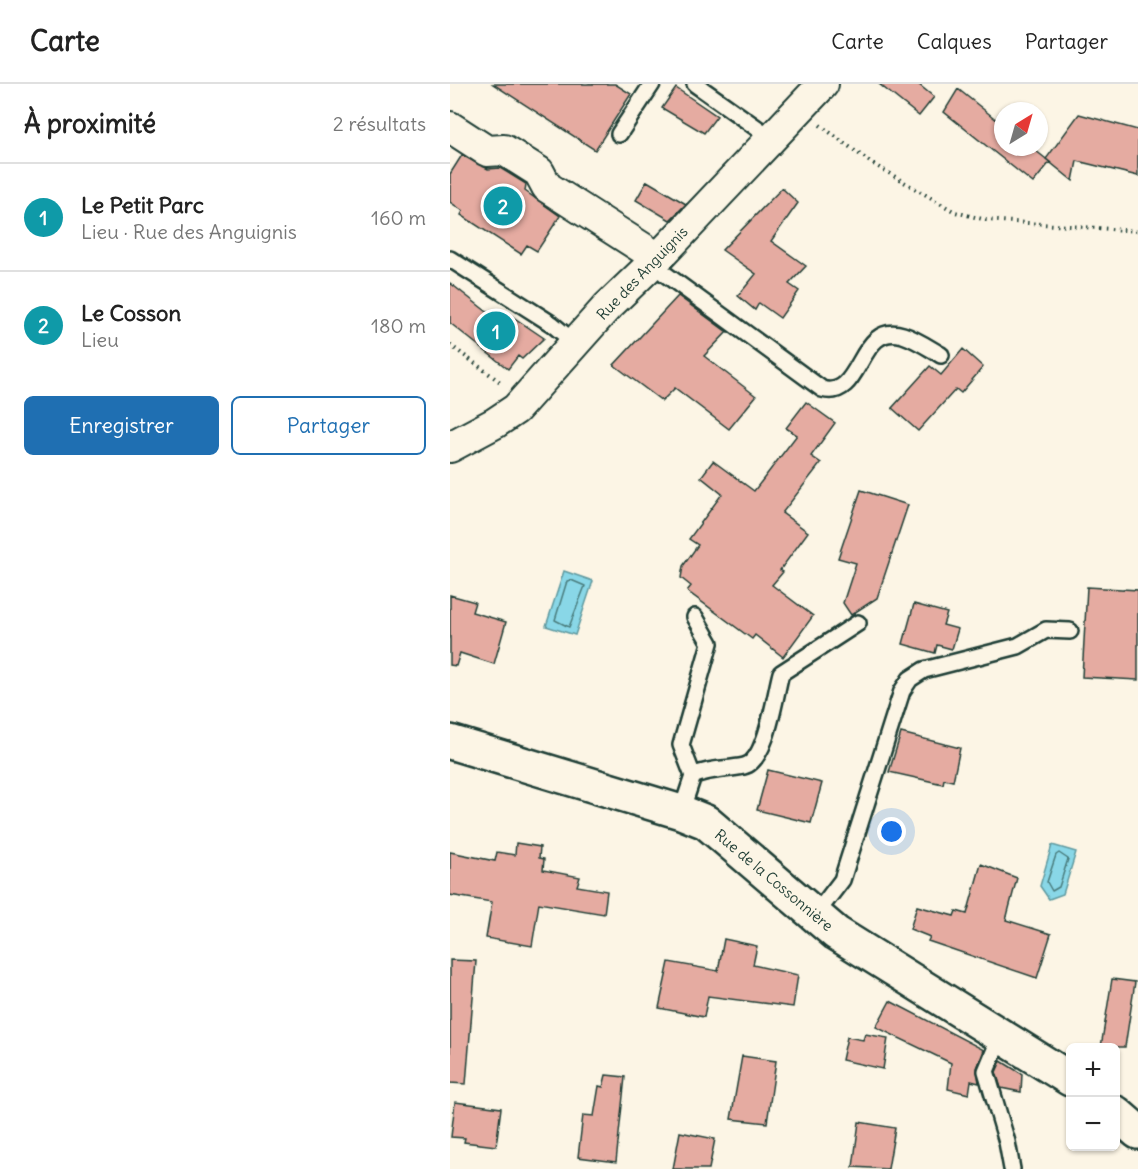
<!DOCTYPE html>
<html lang="fr">
<meta charset="utf-8">
<style>
:root{--surface:#fff;--page:#f2f2f2;--text:#222;--muted:#767676;--line:#e0e0e0;--accent:#1f6fb2}
body{margin:0;font-family:Delius,sans-serif;background:var(--page);color:var(--text)}
.controls{position:absolute;right:18px;bottom:18px;display:grid;overflow:hidden;border-radius:9px;box-shadow:0 2px 4px #0004}
.controls button{width:54px;height:54px;display:grid;place-items:center;padding:0;border:0;border-bottom:2px solid var(--line);background:var(--surface);color:var(--text);font:30px sans-serif}
.compass{position:absolute;left:544px;top:18px;width:54px;height:54px;border-radius:50%;background:var(--surface);box-shadow:0 2px 4px #0004;rotate:37deg}
.you{position:absolute;left:442px;top:748px;width:21px;height:21px;margin:-15px;border:4px solid #fff;border-radius:50%;background:#1a73e8;box-shadow:0 0 0 9px #1a73e833}
.badge{display:grid;place-items:center;width:39px;height:39px;border-radius:50%;background:var(--accent);color:#fff;font-size:20px;font-weight:700}
.pin{position:absolute;translate:-50% -50%;border:3px solid #fff;box-shadow:0 2px 6px #0006}
.list{margin:0;padding:0;list-style:none}
h2{display:flex;justify-content:space-between;align-items:center;height:78px;margin:0;padding:0 24px;font-size:26px}
h2 small{font-size:20px;font-weight:400;color:var(--muted)}
.list li{display:grid;grid-template-columns:39px 1fr auto;gap:18px;align-items:center;box-sizing:border-box;height:108px;padding:0 24px;border-top:2px solid var(--line)}
.list b{display:block;font-size:22px;white-space:nowrap}
.list p{margin:0;font-size:20px;white-space:nowrap;color:var(--muted)}
.list em{font-size:20px;font-style:normal;color:var(--muted)}
.actions{display:flex;gap:12px;padding:18px 24px}
.actions a{flex:1;padding:14px 0;border:2px solid var(--accent);border-radius:9px;text-align:center;font-size:21px;color:var(--accent)}
.actions .main{background:var(--accent);color:#fff}
.map{position:relative;flex:none;width:688px;height:1085px;overflow:hidden}
header{display:flex;align-items:center;gap:36px;box-sizing:border-box;height:84px;padding:0 30px;background:var(--surface);border-bottom:2px solid var(--line)}
header strong{font-size:28px}
nav{display:flex;gap:33px;margin-inline-start:auto;font-size:21px}
main{display:flex}
aside{flex:1;background:var(--surface)}
.map>svg:first-child{display:block}
.water{fill:#89d7e7;stroke:#5f999f;stroke-width:1.5}
.lines{fill:none;stroke-linecap:round;stroke-linejoin:round}
.shore{stroke:#497b7c;stroke-width:1.5}
.building{fill:#e5aba1;stroke:#1f3d34;stroke-width:1.5}
.lane-casing{stroke:#1f3d34;stroke-width:20}
.street-casing{stroke:#1f3d34;stroke-width:34}
.secondary-casing{stroke:#1f3d34;stroke-width:38}
.path{stroke:#1f3d34;stroke-width:4;stroke-dasharray:1.5 4.5;stroke-linecap:butt}
.lane{stroke:#fcf5e5;stroke-width:15}
.street{stroke:#fcf5e5;stroke-width:30}
.secondary{stroke:#fcf5e5;stroke-width:33}
.labels{text-anchor:middle;dominant-baseline:central;stroke-width:5;stroke-linejoin:round;paint-order:stroke}
.street-label{font-size:15px;fill:#1f3d34;stroke:#fcf5e5}
</style>
<header>
<strong>Carte</strong>
<nav><a>Carte</a><a>Calques</a><a>Partager</a></nav>
</header>
<main>
<aside>
<h2>À proximité<small>2 résultats</small></h2>
<ul class="list">
<li><span class="badge" style="background:#0f9aa8">1</span><div><b>Le Petit Parc</b><p>Lieu · Rue des Anguignis</p></div><em>160 m</em></li>
<li><span class="badge" style="background:#0f9aa8">2</span><div><b>Le Cosson</b><p>Lieu</p></div><em>180 m</em></li>
</ul>
<div class="actions"><a class="main">Enregistrer</a><a>Partager</a></div>
</aside>
<div class="map">
<svg width="688" height="1085" viewBox="0 0 688 1085">
<rect width="100%" height="100%" fill="#fcf5e5"/>
<filter id="ink" filterUnits="userSpaceOnUse"><feTurbulence type="fractalNoise" baseFrequency=".0167" numOctaves="2"/><feDisplacementMap in="SourceGraphic" scale="12" xChannelSelector="R" yChannelSelector="G"/><feConvolveMatrix kernelMatrix="1 2 1 2 8 2 1 2 1" color-interpolation-filters="sRGB"/></filter>
<g filter="url(#ink)">
<path class="water" d="M114,487L143,497L125,551L96,542Z
M602,761L626,768L613,810L599,815L590,802Z"/>
<g class="lines">
<path class="shore" d="M121,496L135,502L119,543L105,536L117,497Z
M609,769L618,775L609,803L602,807L597,798L606,771Z"/>
</g>
<path class="building" d="M43,0H165L181,10L145,66Z
M429,0H468L484,13L469,32Z
M226,4L267,32L254,49L212,24Z
M508,5L553,41V63H581L600,78L583,99L494,28Z
M629,30L688,46V92L627,77L623,97L596,75Z
M12,71L38,85L50,84L76,100L75,107L110,132L87,167L77,161L71,170L11,131L13,127L0,118V90Z
M197,97L236,120L220,136L186,116Z
M332,104L348,119L321,157L356,182L339,200L349,207L330,234L309,219L305,226L288,212L306,190L272,166Z
M0,199L50,238L57,229L94,254L72,275L68,272L58,285L0,239Z
M228,212L277,248L254,272L306,312L279,345L225,304L212,317L164,281Z
M513,265L533,283L511,309L506,305L468,347L442,324L480,282L491,291Z
M356,318L385,339L361,372L371,379L332,429L358,448L330,486L333,488L322,501L363,532L333,573L305,551L302,555L237,507L241,502L231,494L233,482L248,461L239,455L272,410L251,393L263,377L304,407L347,351L336,344Z
M411,406L458,421L427,514L401,531L393,519L406,479L388,474Z
M637,503L688,506V596L632,593Z
M0,511L25,518L22,528L56,538L44,580L10,569L6,582L0,581Z
M464,520L497,529L493,541L508,545L502,565L487,561L485,569L453,560Z
M451,649L510,664L503,697L494,695L493,700L439,688Z
M318,686L372,699L361,739L307,726Z
M66,759L90,763L89,774L94,775L93,786L130,793L127,802L157,807L154,830L89,819L82,862L36,854L42,818L0,811V768L45,777L47,768L65,771Z
M531,780L567,794L556,836L601,850L587,894L478,857L480,853L460,845L467,822L504,832L506,827L517,830Z
M274,855L307,862L303,881L348,891L343,923L258,912L254,933L209,924L219,878L268,887Z
M0,876L26,877L16,1000L0,999Z
M662,895L685,898L675,963H651Z
M440,917L534,966L527,984L529,999L521,997L519,1010L498,1005L501,979L426,943Z
M415,950L438,954L433,985L392,976L397,953L413,956Z
M292,972L326,977L317,1039L281,1035Z
M551,977L572,990L571,1008L551,1004L546,988Z
M156,991L175,993L166,1078L128,1073L133,1031L144,1032L149,1002L153,1003Z
M5,1018L51,1024L46,1062L14,1058L15,1054L1,1053Z
M409,1038L445,1044L438,1085L403,1083Z
M230,1048L265,1055L259,1085H223Z"/>
<g class="lines">
<g class="lane-casing">
<path id="lane" d="M245,0L321,54
M169,50L202,0
M0,175L102,240L125,259
M204,178L215,190L372,305C413,317 407,237 453,251C466,255 479,264 491,271
M243,692L231,661L260,559L245,533
M231,728L243,692C260,684 276,686 294,682C317,677 325,610 331,589L408,539
M366,830L392,796L452,607L460,595L474,586L568,562L596,546L620,547
M551,951L536,987L557,1058L562,1085"/>
</g>
<g class="street-casing">
<path id="street" d="M0,43L37,67L54,66L89,88L97,103L208,174
M0,363L45,339L66,325L157,223L208,174L373,0"/>
</g>
<g class="secondary-casing">
<path id="secondary" d="M0,658L231,728L256,738L386,849L620,995
M666,1029L688,1048"/>
</g>
<path class="path" d="M370,41L420,78L505,128L536,136L688,147
M0,261L53,300"/>
<use href="#lane" class="lane"/>
<use href="#street" class="street"/>
<use href="#secondary" class="secondary"/>
</g>
</g>
<g class="labels">
<g class="street-label">
<text transform="translate(192 189) rotate(-46)">Rue des Anguignis</text>
<text transform="translate(324 796) rotate(40)">Rue de la Cossonnière</text>
</g>
</g>
</svg>
<div class="controls">
<button>+</button>
<button>−</button>
</div>
<svg class="compass" viewBox="-18 -18 36 36"><path d="M0-13l5 13h-10z" fill="#e53935"/><path d="M0 13l5-13h-10z" fill="#767676"/></svg>
<div class="you"></div>
<div class="pin badge" style="left:46px;top:247px;background:#0f9aa8">1</div>
<div class="pin badge" style="left:53px;top:122px;background:#0f9aa8">2</div>
</div>
</main>
